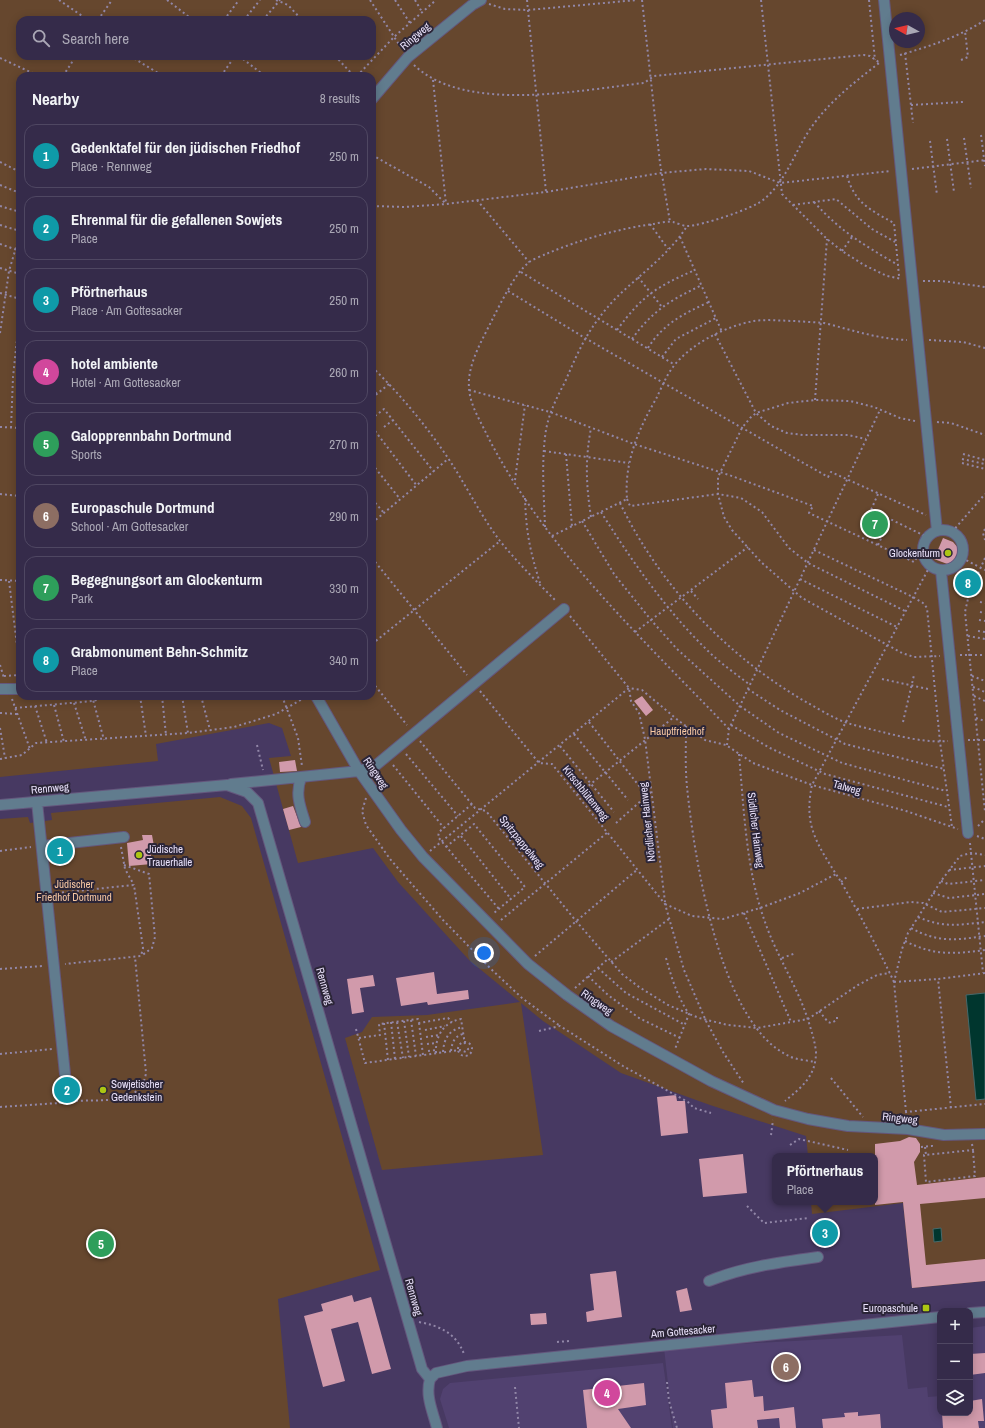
<!DOCTYPE html>
<meta charset="utf-8">
<style>
:root{--surface:#352b4a;--page:#403754;--text:#f1f3f6;--muted:#aaa7b5;--line:#4f4762;--accent:#acc613}
body{margin:0;font-family:"Archivo Narrow",sans-serif;background:var(--page);color:var(--text)}
.controls{position:absolute;right:12px;bottom:12px;display:grid;overflow:hidden;border-radius:8px;box-shadow:0 2px 10px #0003}
.controls button{width:36px;height:36px;display:grid;place-items:center;padding:0;border:0;border-bottom:1px solid var(--line);background:var(--surface);color:var(--text);font:20px sans-serif}
.compass{position:absolute;left:889px;top:12px;width:36px;height:36px;border-radius:50%;background:var(--surface);box-shadow:0 2px 10px #0003;rotate:278deg}
.you{position:absolute;left:484px;top:953px;width:14px;height:14px;margin:-10px;border:3px solid #fff;border-radius:50%;background:#1a73e8;box-shadow:0 0 0 6px #1a73e833}
.badge{display:grid;place-items:center;width:26px;height:26px;border-radius:50%;background:var(--accent);color:#fff;font-size:13px;font-weight:700}
.pin{position:absolute;translate:-50% -50%;border:2px solid #fff;box-shadow:0 1px 4px #0006}
.popup{position:absolute;left:772px;top:1153px;width:106px;height:52px;box-sizing:border-box;display:grid;place-content:center;border-radius:8px;background:var(--surface);filter:drop-shadow(0 1px 3px #0005);font-size:13px;white-space:nowrap;color:var(--muted)}
.popup b{font-size:15px;color:var(--text)}
.popup::after{content:'';position:absolute;left:50%;top:100%;margin-left:-8px;border:8px solid transparent;border-top-color:var(--surface)}
.list{margin:0;padding:0;list-style:none}
h2{display:flex;justify-content:space-between;align-items:center;height:52px;margin:0;padding:0 16px;font-size:17px}
h2 small{font-size:13px;font-weight:400;color:var(--muted)}
.list li{display:grid;grid-template-columns:26px 1fr auto;gap:12px;align-items:center;box-sizing:border-box;height:64px;margin:0 8px 8px;padding:0 8px;border:1px solid var(--line);border-radius:12px}
.list b{display:block;font-size:15px;white-space:nowrap}
.list p{margin:0;font-size:13px;white-space:nowrap;color:var(--muted)}
.list em{font-size:13px;font-style:normal;color:var(--muted)}
.icon{flex:none;width:22px;height:22px;fill:none;stroke:currentColor;stroke-width:2;stroke-linecap:round;stroke-linejoin:round}
.map{position:relative;flex:none;width:985px;height:1428px;overflow:hidden}
.search{position:absolute;background:var(--surface);box-shadow:0 2px 10px #0003;left:16px;top:16px;width:360px;height:44px;display:flex;align-items:center;gap:10px;box-sizing:border-box;padding:0 14px;border-radius:12px;color:var(--muted);font-size:15px}
.panel{position:absolute;background:var(--surface);box-shadow:0 2px 10px #0003;left:16px;top:72px;width:360px;height:628px;border-radius:12px}
.map>svg:first-child{display:block}
.built{fill:#514170}
.green{fill:#66472e;fill-rule:evenodd}
.water{fill:#00362e;stroke:#46696b}
.building{fill:#d19aab}
.lines{fill:none;stroke-linecap:round;stroke-linejoin:round}
.minor-casing{stroke:#64577d;stroke-width:12}
.path{stroke:#9287a8;stroke-width:2;stroke-dasharray:2 3;stroke-linecap:butt}
.minor{stroke:#617c8e;stroke-width:10}
.poi-dot{fill:#acc613;stroke:#2b2537;stroke-width:1.5}
.labels{text-anchor:middle;dominant-baseline:central;stroke-width:4;stroke-linejoin:round;paint-order:stroke}
.street-label{font-size:11px;fill:#e9e1fa;stroke:#2b2537}
.poi-label{font-size:11px;fill:#e9e1fa;stroke:#2b2537;text-anchor:end}
.park-label{font-size:11px;fill:#f7c7a2;stroke:#2b2537}
</style>
<div class="map">
<svg width="985" height="1428" viewBox="0 0 985 1428">
<rect width="100%" height="100%" fill="#473962"/>
<path class="built" d="M985,1326V1428H673L664,1348L902,1335L908,1389L927,1387L928,1397L940,1396V1413H970V1328Z
M663,1363L672,1428H449L440,1399L443,1389L450,1383Z"/>
<path class="green" d="M0,0H985V1281L912,1288L903,1203L812,1214L811,1202H875V1156H808L806,1136L710,1105L621,1073L543,1021L521,1003L543,1155L382,1170L345,1038L362,1032L372,1017L427,1015L520,1002L469,960L398,882L373,848L298,863L269,758L291,756L282,728L269,723L156,744L158,761L0,777ZM895,18H919V42H895ZM20,20H372V56H20ZM20,76H372V696H20Z
M220,797L242,806L251,818L380,1270L278,1299L290,1428H0V819L28,817L30,823L52,820L51,813Z"/>
<path class="water" d="M985,993V1099L976,1100L966,995Z
M941,1228L942,1241L934,1242L933,1229Z"/>
<path class="building" d="M943,538L953,542L960,550L957,560L950,565L934,559Z
M642,696L653,710L646,716L634,701Z
M295,760L297,771L280,772L279,762Z
M293,806L301,827L289,830L283,809Z
M142,835H152L154,846L150,847L152,864L129,866L127,843L143,840Z
M434,972L437,994L468,990L469,999L428,1005L427,1002L401,1006L396,978Z
M373,975L375,986L360,988L364,1012L352,1014L347,979Z
M676,1095L677,1101H685L688,1133L661,1136L657,1097Z
M909,1137L916,1138L920,1144V1152L914,1162L917,1185L985,1177V1198L920,1204L926,1265L985,1259V1281L912,1288L903,1202L875,1205V1144L900,1141Z
M743,1154L747,1193L703,1197L699,1159Z
M616,1271L622,1317L587,1322L586,1312L594,1310L590,1274Z
M687,1288L692,1310L680,1312L676,1291Z
M352,1295L354,1302L371,1297L391,1369L372,1374L358,1322L331,1329L345,1381L323,1387L304,1316L323,1311L321,1304Z
M546,1313L547,1324L531,1325L530,1314Z
M985,1353V1373L970,1375V1354Z
M752,1380L754,1397L763,1396L764,1411L794,1407L796,1428H780L779,1418L757,1420L758,1428H713L711,1410L727,1408L725,1383Z
M644,1383L646,1405L618,1409L631,1428H587L583,1390Z
M982,1399L984,1421H978L979,1428H943L942,1413H970V1401Z
M858,1412V1416L880,1414L881,1428H823L822,1419L845,1417L844,1413Z"/>
<g class="lines">
<g class="minor-casing">
<path id="minor" d="M884,0L937,531
M372,99L408,57L472,5L481,0
M923 550a20 20 0 1 1 40 0a20 20 0 1 1-40 0Z
M941,571L968,833
M0,689H20
M316,696L359,771L401,830L423,857L528,964L567,995L611,1026L711,1081L774,1110L808,1119L848,1126L908,1129L944,1135L984,1134
M301,778C295,794 300,806 305,822
M231,784L359,771L375,766L564,609
M37,802L65,1074
M0,805L227,785L247,792L258,803L422,1369L430,1379
M42,846L124,837
M709,1281C743,1267 781,1262 818,1257
M970,1313L985,1312
M430,1379L436,1373L467,1366L940,1317
M430,1379C425,1396 433,1412 437,1428"/>
</g>
<path class="path" d="M59,0L88,20
M167,0L193,20
M276,0L288,5L302,20
M370,0L402,49
M395,0L410,23
M415,0L422,12
M527,0L546,192
M642,0L660,163L670,222
M761,0L782,194L827,239L842,251L864,265L887,276L902,279
M869,0L875,60
M489,4L505,9L528,10L637,0
M98,20L112,0
M224,20L239,0
M244,20L260,0
M263,20L280,0
M905,53L913,123
M900,55C930,46 959,37 985,20
M130,56L163,76
M239,56L265,76
M335,56L354,76
M0,58L39,76
M961,60L968,57L965,31
M414,65C465,114 580,90 644,83L654,76L864,55L870,56L880,63
M63,76L76,56
M221,76L235,56
M357,76L394,37L436,0
M433,80L446,204
M911,105L963,102
M981,135L985,166
M964,138L971,188
M947,139L954,192
M930,141L937,195
M372,155L429,187L445,203
M0,162L20,172
M912,169L985,160
M847,176C855,203 870,210 894,223L899,276
M0,185L20,193
M477,200L529,262
M814,202C841,232 864,245 898,265
M793,205L836,199L872,229L895,242
M0,206L20,212
M372,206L405,207L446,204L546,192L661,173L706,169L749,171L780,183L891,171
M650,224L668,249
M0,225L20,231
M680,237L722,332
M0,244L20,251
M842,251L852,237
M0,268L20,274
M521,272L675,365
M638,277L662,307
M923,281H942L985,287
M508,291L585,338L828,477L831,472L926,515
M0,293L20,299
M617,330C643,295 656,287 695,270
M0,333L9,271L20,234
M715,334L756,413L771,426L787,433L803,435H848L866,439
M632,339C653,310 671,300 702,285
M929,340L963,342L985,348
M648,348C663,324 683,314 709,302
M662,357L676,339L716,318
M372,367C401,395 428,428 450,461C467,487 481,516 500,541C517,562 537,582 556,601
M372,389L377,394
M469,390L550,412L634,444L729,475L813,506L809,513L914,562L923,547
M372,398L389,384
M815,400L827,239
M375,416L384,409L434,472
M915,421L900,418L874,407L850,401L815,400L788,403L756,413L750,418L742,428L718,477V494L724,517L732,530L761,562L802,598L902,653L914,657L940,656
M937,422L951,423L985,435
M0,427L20,428
M372,427L417,486
M384,427L393,420
M11,428L13,377L20,311
M544,451L629,463
M566,454L572,526
M963,454L985,460
M962,459L985,464
M962,463L985,469
M372,464L400,499
M515,480L525,405
M0,494L20,496
M878,494L871,510L890,519
M525,498C526,532 530,551 540,583
M372,499L384,513
M627,499L630,506L718,494L741,498L762,512L789,548L808,563L905,611
M620,503C660,586 727,656 806,702C819,709 833,718 847,723C858,726 870,729 882,732C903,737 926,743 948,741
M601,512C632,561 665,609 707,650C720,663 736,674 750,685
M591,517C586,484 585,460 591,428
M582,521L614,574L651,620L677,649L740,706L779,733L842,763L946,791
M372,523L448,459
M545,527C544,495 541,462 546,430C549,413 557,397 565,382C580,347 589,327 615,299C639,275 670,254 687,226
M985,529L983,533L985,540
M952,532L985,494
M552,536L627,499C624,463 638,430 656,399C661,389 666,376 673,367C690,344 726,326 754,321C768,319 782,321 796,321C805,322 815,322 824,323C852,330 878,339 907,340
M878,545L890,519L927,537
M814,550L913,597L923,603L927,608L940,742L952,827
M372,558L467,675
M962,558L985,570
M985,558L969,594L965,612L985,812
M800,579L897,627
M0,580L20,581
M9,581L20,669
M691,591L698,599
M980,602L985,603
M980,612L985,613
M570,616L629,688L631,701L639,713L645,739L665,902
M979,620L985,621
M978,631L985,632
M635,632L748,547
M968,636L985,639
M372,644L500,541
M960,655H985
M0,665L4,678
M4,676L20,675
M972,676L985,681
M882,679L928,689
M372,682L407,725
M973,687L985,692
M748,689L780,710L845,744L944,769
M480,691L539,763L552,764L665,904L684,970L706,1021L723,1052L744,1084
M92,696L104,740
M140,696L146,736
M162,696L166,735
M182,696L188,733
M201,696L210,730
M282,696L298,738L302,766
M974,696L985,701
M12,699L30,749
M74,703L86,741
M54,705L64,742
M35,706L47,743
M15,708L93,701L110,696
M0,713L17,714
M976,718L985,721
M589,722L647,796
M903,722L914,675
M731,725L770,748L825,774L948,807
M686,726C686,746 685,767 687,787C694,855 719,1024 789,1056C796,1060 807,1060 815,1062
M0,728L5,758
M729,729C642,638 545,549 487,435C480,420 470,405 469,388C467,364 483,339 493,318C502,301 514,275 528,263C533,259 541,256 546,254C579,240 617,229 653,224C659,223 666,221 673,222C677,223 683,226 687,226C701,226 752,209 763,200C788,180 795,149 813,125C831,100 855,82 879,63
M574,734L628,800
M968,740H985
M420,741L475,808L486,811L576,921L622,974L639,987L668,1005L699,1018L728,1025L757,1028L808,1019L858,985L877,975L890,973
M257,745L263,770
M727,745L729,729L880,410
M560,746L614,812
M406,754L458,816
M739,754C744,810 746,870 765,922C777,957 798,987 809,1023C812,1033 815,1042 816,1052C816,1076 802,1087 785,1101
M0,759L22,755L36,743L188,733L234,727L276,714L306,697
M393,765L444,828
M577,795L674,717
M366,798L362,811L366,825L390,859L443,920L491,969L522,998L560,1026
M472,804L439,832L438,837L499,909
M616,823L651,792
M978,826L985,819
M461,836L511,899
M977,836L985,839
M970,843L983,973
M121,847L125,869L134,885
M446,847L474,824L525,887L494,913
M0,851L31,847
M430,851L629,688L642,690L679,721L705,740L726,745L753,763L812,785L906,811L958,829
M124,865L149,874L155,937L152,948L141,956
M949,870L985,866
M941,881L948,884L985,880
M841,882L847,877
M57,893L134,885L143,948L141,956L65,964
M933,893L949,898L985,894
M665,904L692,916L723,919L760,908L800,893L836,874
M857,909L911,902L923,903L942,912L985,908
M744,913L791,1022
M918,917C943,928 959,925 985,922
M501,920L608,832
M911,928C938,943 956,940 985,936
M905,941C934,956 954,954 985,950
M535,956L638,869
M666,958C672,979 677,996 689,1014L675,1049
M782,958L796,953
M611,962L669,919
M598,968L626,993L685,1025
M0,969L43,966
M588,976L608,995L639,1018L680,1038
M894,982C879,950 862,919 844,887C833,868 818,849 812,828C808,814 809,799 812,785L930,566
M894,982L938,979
M575,988L608,959
M819,1011L828,1022L831,1023L837,1020V1017
M411,1020L416,1056
M404,1021L409,1057
M391,1022L395,1059
M397,1022L403,1058
M384,1023L388,1060
M419,1023L423,1055
M356,1029L365,1063L460,1050L466,1052L468,1049L472,1048
M425,1030L445,1026
M539,1031L560,1026L623,1066L688,1102L694,1108L711,1113
M426,1037L439,1035
M359,1038L380,1035L379,1024L418,1019L419,1023L448,1018L452,1022
M458 1049a7 7 0 1 1 14 0a7 7 0 1 1-14 0Z
M427,1044L436,1043
M428,1051L436,1050
M451,1051C452,1042 455,1036 463,1034
M443,1052C444,1038 449,1030 463,1027
M436,1053C435,1036 444,1022 461,1019L465,1045
M0,1054L53,1049
M831,1078L863,1117
M76,1101C102,1099 141,1106 146,1073L135,957
M59,1103L76,1101L73,1081
M0,1107L59,1103L58,1082
M951,1108L938,979L985,973
M906,1112L894,982L902,949L908,933L941,881L960,856L971,853L985,855
M907,1118L906,1112L985,1104
M771,1135L773,1120
M972,1144L973,1150L924,1155L926,1182L975,1176L973,1150
M790,1145L799,1139L848,1150
M921,1147L932,1146V1144
M925,1147L926,1155
M747,1206L764,1223L809,1218
M419,1322C440,1326 456,1333 464,1354
M557,1342L570,1341
M667,1382L669,1401L677,1428
M515,1387L519,1428"/>
<use href="#minor" class="minor"/>
</g>
<g class="poi-dot">
<circle cx="948" cy="553" r="4"/>
<circle cx="139" cy="855" r="4"/>
<circle cx="103" cy="1090" r="4"/>
<rect x="922" y="1304" width="8" height="8" rx="2"/>
</g>
<g class="labels">
<g class="street-label">
<text transform="translate(415 36) rotate(-40)">Ringweg</text>
<text transform="translate(376 773) rotate(56)">Ringweg</text>
<text transform="translate(847 787) rotate(16)">Talweg</text>
<text transform="translate(50 788) rotate(-5)">Rennweg</text>
<text transform="translate(586 793) rotate(51)">Kirschblütenweg</text>
<text transform="translate(647 822) rotate(-96)">Nördlicher Hainweg</text>
<text transform="translate(756 830) rotate(83)">Südlicher Hainweg</text>
<text transform="translate(522 842) rotate(51)">Spitzpappelweg</text>
<text transform="translate(325 986) rotate(74)">Rennweg</text>
<text transform="translate(597 1002) rotate(35)">Ringweg</text>
<text transform="translate(900 1118) rotate(6)">Ringweg</text>
<text transform="translate(414 1297) rotate(74)">Rennweg</text>
<text transform="translate(683 1331) rotate(-5)">Am Gottesacker</text>
</g>
<g class="poi-label">
<text x="940" y="553">Glockenturm</text>
<text x="147" y="849" text-anchor="start">Jüdische<tspan x="147" dy="13">Trauerhalle</tspan></text>
<text x="111" y="1084" text-anchor="start">Sowjetischer<tspan x="111" dy="13">Gedenkstein</tspan></text>
<text x="918" y="1308">Europaschule</text>
</g>
<g class="park-label">
<text x="677" y="731">Hauptfriedhof</text>
<text x="74" y="884">Jüdischer<tspan x="74" dy="13">Friedhof Dortmund</tspan></text>
</g>
</g>
</svg>
<div class="controls">
<button>+</button>
<button>−</button>
<button><svg class="icon" aria-label="layers" viewBox="0 0 24 24"><path d="M12 4l9 5-9 5-9-5zM3 14l9 5 9-5"/></svg></button>
</div>
<svg class="compass" viewBox="-18 -18 36 36"><path d="M0-13l5 13h-10z" fill="#e53935"/><path d="M0 13l5-13h-10z" fill="#aaa7b5"/></svg>
<div class="you"></div>
<div class="pin badge" style="left:60px;top:851px;background:#0f9aa8">1</div>
<div class="pin badge" style="left:67px;top:1090px;background:#0f9aa8">2</div>
<div class="pin badge" style="left:825px;top:1233px;background:#0f9aa8">3</div>
<div class="popup"><b>Pförtnerhaus</b>Place</div>
<div class="pin badge" style="left:607px;top:1393px;background:#d1479c">4</div>
<div class="pin badge" style="left:101px;top:1244px;background:#2e9e5b">5</div>
<div class="pin badge" style="left:786px;top:1367px;background:#8d6e63">6</div>
<div class="pin badge" style="left:875px;top:524px;background:#2e9e5b">7</div>
<div class="pin badge" style="left:968px;top:583px;background:#0f9aa8">8</div>
<div class="search"><svg class="icon" aria-label="search" viewBox="0 0 24 24"><circle cx="10" cy="10" r="6"/><path d="M15 15l6 6"/></svg>Search here</div>
<section class="panel">
<h2>Nearby<small>8 results</small></h2>
<ul class="list">
<li><span class="badge" style="background:#0f9aa8">1</span><div><b>Gedenktafel für den jüdischen Friedhof</b><p>Place · Rennweg</p></div><em>250 m</em></li>
<li><span class="badge" style="background:#0f9aa8">2</span><div><b>Ehrenmal für die gefallenen Sowjets</b><p>Place</p></div><em>250 m</em></li>
<li><span class="badge" style="background:#0f9aa8">3</span><div><b>Pförtnerhaus</b><p>Place · Am Gottesacker</p></div><em>250 m</em></li>
<li><span class="badge" style="background:#d1479c">4</span><div><b>hotel ambiente</b><p>Hotel · Am Gottesacker</p></div><em>260 m</em></li>
<li><span class="badge" style="background:#2e9e5b">5</span><div><b>Galopprennbahn Dortmund</b><p>Sports</p></div><em>270 m</em></li>
<li><span class="badge" style="background:#8d6e63">6</span><div><b>Europaschule Dortmund</b><p>School · Am Gottesacker</p></div><em>290 m</em></li>
<li><span class="badge" style="background:#2e9e5b">7</span><div><b>Begegnungsort am Glockenturm</b><p>Park</p></div><em>330 m</em></li>
<li><span class="badge" style="background:#0f9aa8">8</span><div><b>Grabmonument Behn-Schmitz</b><p>Place</p></div><em>340 m</em></li>
</ul>
</section>
</div>
